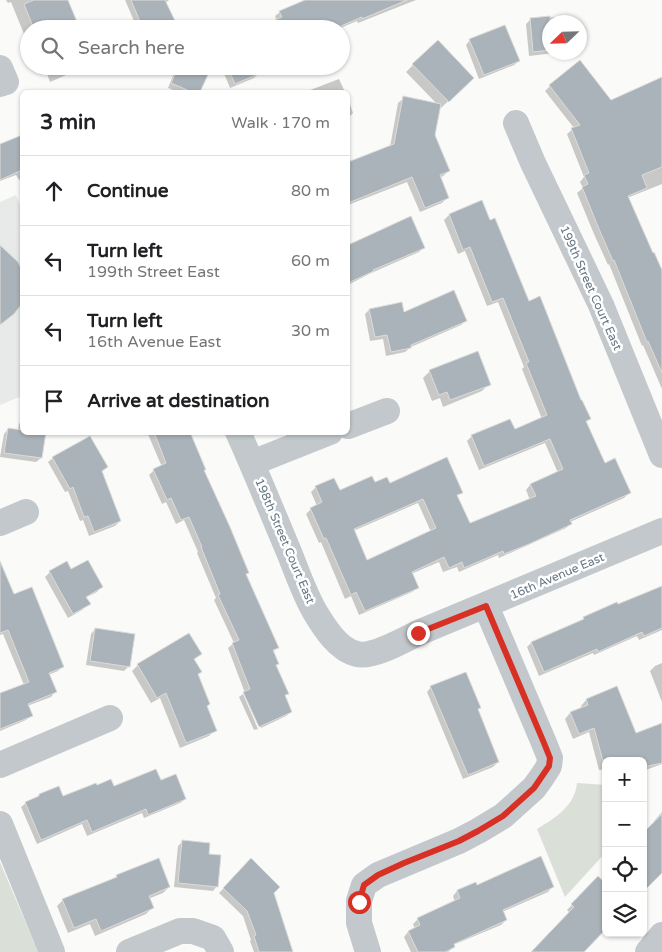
<!DOCTYPE html>
<meta charset="utf-8">
<style>
:root{--surface:#fff;--page:#f6f6f6;--text:#202124;--muted:#757577;--line:#e0e0e0}
body{margin:0;font-family:"Varela Round",sans-serif;background:var(--page);color:var(--text)}
.controls{position:absolute;right:15px;bottom:15px;display:grid;overflow:hidden;border-radius:8px;box-shadow:0 1px 4px #0004}
.controls button{width:45px;height:45px;display:grid;place-items:center;padding:0;border:0;border-bottom:1px solid var(--line);background:var(--surface);color:var(--text);font:25px sans-serif}
.compass{position:absolute;left:542px;top:15px;width:45px;height:45px;border-radius:50%;background:var(--surface);box-shadow:0 1px 4px #0004;rotate:247deg}
.stop{position:absolute;width:15px;height:15px;margin:-11px;border:4px solid #d93025;border-radius:50%;background:#fff}
.stop.end{background:#d93025;border-color:#fff;box-shadow:0 1px 5px #0008}
.list{margin:0;padding:0;list-style:none}
h2{display:flex;justify-content:space-between;align-items:center;height:65px;margin:0;padding:0 20px;font-size:21px}
h2 small{font-size:16px;font-weight:400;color:var(--muted)}
.list li{display:grid;grid-template-columns:32px 1fr auto;gap:15px;align-items:center;box-sizing:border-box;height:70px;padding:0 20px;border-top:1px solid var(--line)}
.list b{display:block;font-size:19px;white-space:nowrap}
.list p{margin:0;font-size:16px;white-space:nowrap;color:var(--muted)}
.list em{font-size:16px;font-style:normal;color:var(--muted)}
.icon{flex:none;width:28px;height:28px;fill:none;stroke:currentColor;stroke-width:2;stroke-linecap:round;stroke-linejoin:round}
.map{position:relative;flex:none;width:662px;height:952px;overflow:hidden}
.search{position:absolute;background:var(--surface);box-shadow:0 1px 4px #0004;left:20px;top:20px;width:330px;height:55px;display:flex;align-items:center;gap:12px;box-sizing:border-box;padding:0 18px;border-radius:28px;color:var(--muted);font-size:19px}
.panel{position:absolute;background:var(--surface);box-shadow:0 1px 4px #0004;left:20px;top:90px;width:330px;height:345px;border-radius:8px}
.map>svg:first-child{display:block}
.built{fill:#e8e9e9}
.green{fill:#dadfd7}
.shadow{fill:#0003;fill-rule:evenodd}
.building{fill:#aab3b9;stroke:#dcdcda;fill-rule:evenodd}
.lines{fill:none;stroke-linecap:round;stroke-linejoin:round}
.minor{stroke:#c3c8cc;stroke-width:26}
.route{stroke:#d93025;stroke-width:6}
.labels{text-anchor:middle;dominant-baseline:central;stroke-width:5;stroke-linejoin:round;paint-order:stroke}
.street-label{font-size:12px;fill:#657683;stroke:#fff}
</style>
<div class="map">
<svg width="662" height="952" viewBox="0 0 662 952">
<rect width="100%" height="100%" fill="#fafaf8"/>
<path class="built" d="M16,195L22,210V396L0,405V202Z"/>
<path class="green" d="M577,783L606,785V852L565,897L537,829C555,818 575,806 577,783Z
M0,862L38,952H0Z"/>
<path class="shadow" d="M6,0H67L79,29H29V32L24,34L11,2L8,3Z
M125,0H169L165,3L177,29H136L137,28Z
M310,0H416L358,23L357,21L338,29H258L277,21L275,16L280,12Z
M571,16V22H550V52H564L529,56L526,24L531,19Z
M470,40L519,61L514,65L479,79L466,45Z
M437,41L472,78L441,108L439,106L434,135L449,171L443,176L440,178L448,197L442,203L420,212L407,182L348,205V163L390,147L398,103L404,98L437,104L406,72Z
M44,66H87L50,82Z
M177,66H195L203,83L199,92H178L168,88Z
M221,66H255L258,74L254,78L230,88Z
M662,78V184L627,198L662,274V389L643,345L642,346L609,264L608,265L594,234L577,193L583,188L580,182L584,177L567,134L574,128L545,91L550,86L611,101Z
M339,79L345,92H305Z
M348,99L353,113L348,118Z
M22,135V178L19,180L16,175L0,181V145Z
M449,215L489,221L528,302L589,419L586,423L604,464L629,493L624,498L570,522L571,523L566,528L499,558L498,555L459,572L457,567L443,572L439,562L411,574L417,587L412,592L359,615L351,596L345,599L321,542L319,543L306,514L311,509L317,506L311,492L316,487L339,492L374,484L461,493L456,497L469,525L530,500L526,490L530,485L558,473L545,443L479,470L467,441L472,436L514,431L542,419L522,369L524,367L498,302L487,306L465,251L458,254L444,220ZM418,503L431,532L367,561L353,531Z
M411,218L424,247L419,252L369,274L348,285V247Z
M369,310L403,314L465,321L461,325L411,347L405,352L386,356L383,339L370,341L365,314Z
M430,371L489,384L482,391L443,407L440,398L432,401L423,378Z
M22,420V432L41,458L36,462L0,457L4,434L8,429L18,430L19,424Z
M147,432H189L203,471L247,573L245,575L277,648L273,652L275,665L288,693L285,696L291,712L286,716L261,728L245,693L228,648L234,643L214,600L216,598L197,553L198,552L184,520L176,524L166,502L162,504L149,475L154,470L162,467Z
M53,458L106,467L101,472L120,521L115,526L89,536L83,520L80,521L68,491L65,492L48,462Z
M71,570L101,587L97,592L85,598L87,605L82,610L68,618L45,577L50,572Z
M0,580L13,595L62,667L58,671L48,675L55,692L51,697L27,706L31,715L26,720L0,731V695L24,685L3,634L0,635Z
M662,587V630L639,640L637,636L594,655L593,653L539,676L527,647L531,643L580,622L584,618L616,603L617,606Z
M95,629L129,666L124,671L86,665L91,634Z
M200,654L194,660L197,674L209,704L206,707L215,730L209,736L180,748L160,698L151,703L132,671L138,665Z
M662,663V702L650,671L655,666Z
M431,687L480,708L477,710L498,762L493,767L463,779L427,692Z
M616,688L636,734L662,724V764L643,771V761H606V769L599,770L589,732L573,739L565,719L570,713L582,709L581,706L586,700Z
M243,694L258,729L254,730L239,697Z
M160,782L185,799L180,803L144,818L142,813L87,836L82,824L37,844L21,807L26,803L36,798L39,795L63,798L114,787Z
M662,812V871L647,829Z
M183,841L208,855L217,886L213,891L174,887L178,846Z
M251,860L272,893L292,952H254L250,941L251,940L243,916L219,893Z
M606,874V927L582,952H533L570,913L567,910L598,878L600,880Z
M117,876L169,887L163,893L148,899L152,908L146,914L95,936L90,924L68,933L57,906L63,900L113,880Z
M475,883L476,886L552,887L548,892L502,912L506,920L501,925L453,945L454,947L448,952H411L404,937L408,932L415,929L413,924L418,919L455,902L453,896L457,891Z"/>
<path class="building" d="M34,0H68L80,29H34L24,4Z
M131,0H165L179,29H143Z
M305,0H407L362,19V17L334,29H255L282,17L279,11Z
M550,16V50L533,52L530,18Z
M505,25L520,61L484,75L469,39Z
M438,40L474,78L449,102L412,64Z
M580,60L611,100L662,77V167L642,175L647,188L628,196L653,253L654,252L662,270V373L648,341L647,342L614,260L613,261L599,229L582,187L588,184L584,175L589,173L571,128L580,125L549,85Z
M179,66H212L200,92H192L171,83Z
M227,66H277L235,84Z
M403,96L441,104L435,135L450,171L440,175L449,198L425,208L412,177L348,203V162L394,144Z
M22,135V170L0,180V144Z
M482,200L490,220L495,218L529,301L540,296L581,400H582L591,419L586,421L605,463L615,458L631,493L570,520L572,524L527,545L504,554L503,551L464,568L462,562L449,568L444,557L412,572L419,588L365,611L356,592L351,595L326,538L324,539L310,508L322,502L315,486L334,478L340,490L372,476L375,482L387,477L390,483L447,457L463,493L457,495L470,523L536,496L530,484L563,469L550,439L484,466L471,435L510,419L515,429L547,415L526,363L529,362L503,298L492,302L470,247L463,250L449,214ZM423,499L436,528L367,560L354,529Z
M411,216L425,248L373,270L374,271L348,283V245Z
M0,245L18,262L22,270V301L21,305L14,314L0,325Z
M454,290L467,321L411,345V348L391,352L387,335L375,337L369,309L402,302L404,312Z
M478,351L491,385L450,400L447,392L439,395L429,370Z
M8,428L22,430V432H46L42,458L4,453Z
M154,432H190L206,470H204L230,527L249,573L246,574L279,648L273,650L279,664L276,665L289,694L285,695L292,712L259,727L243,692L250,689L232,643L239,640L218,595L220,594L201,547H202L189,517L181,520L171,498L167,500L153,469L166,463Z
M90,436L108,467L102,471L121,521L94,532L88,516L84,517L73,487L70,489L52,457Z
M88,560L103,587L86,597L91,604L73,614L49,571L67,561L71,569Z
M0,561L14,594L32,587L64,667L49,673L57,692L28,704L33,716L0,729V693L29,682L8,630L0,633Z
M662,586V628L644,636L642,632L598,652L597,649L544,672L531,642L584,619L583,617L617,602L618,604Z
M95,628L135,634L130,667L90,661Z
M189,633L202,654L194,659L202,672L198,674L210,704L207,706L217,731L186,743L166,693L157,698L137,664Z
M466,672L481,708L478,709L499,762L468,775L430,686Z
M617,686L636,733L662,723V763L643,767V761H603L594,728L579,734L570,712L588,705L586,699Z
M156,769L161,780L176,774L186,799L148,815L146,809L92,832L87,820L41,840L25,802L39,796V794L59,786L63,796L96,783L97,785L111,779L114,786Z
M662,814V873L643,892V833Z
M182,840L210,843L209,854L221,855L218,887L178,883Z
M541,856L554,887L503,910L507,920L454,944L455,947L445,952H418L408,931L420,925L417,918L460,898L457,890L476,882L477,885Z
M159,858L170,887L149,896L154,908L101,931L96,919L74,928L62,899L117,877L116,875Z
M251,858L280,887L274,893L293,952H259L254,936L256,935L247,911L223,888Z
M598,876L606,884V929L584,952H531L574,907L571,904Z"/>
<g class="lines">
<path class="minor" d="M0,68L6,82L0,84
M516,123L533,163L601,305L662,455
M348,426L387,411
M238,432C256,472 272,512 289,552C297,572 304,593 315,612C324,627 338,650 357,654C372,658 404,640 418,633L662,531
M252,463L330,432
M0,523L26,512
M0,765L110,718
M0,824L52,952
M129,952L180,931H193L213,938L221,952
M368,952L359,923V901L364,885L378,875L459,841L478,831L503,816L534,788L542,777L549,766L550,758L544,743L486,606
M648,952L662,935"/>
</g>
<g class="lines">
<path class="route" d="M359,902L364,885L378,875L404,863L459,841L478,831L503,816L534,788L549,766L550,758L544,743L486,606L418,633"/>
</g>
<g class="labels">
<g class="street-label">
<text transform="translate(591 288) rotate(66)">199th Street Court East</text>
<text transform="translate(285 541) rotate(67)">198th Street Court East</text>
<text transform="translate(557 576) rotate(-23)">16th Avenue East</text>
</g>
</g>
</svg>
<div class="controls">
<button>+</button>
<button>−</button>
<button><svg class="icon" aria-label="locate" viewBox="0 0 24 24"><circle cx="12" cy="12" r="6"/><path d="M12 2v4M12 18v4M2 12h4M18 12h4"/></svg></button>
<button><svg class="icon" aria-label="layers" viewBox="0 0 24 24"><path d="M12 4l9 5-9 5-9-5zM3 14l9 5 9-5"/></svg></button>
</div>
<svg class="compass" viewBox="-18 -18 36 36"><path d="M0-13l5 13h-10z" fill="#e53935"/><path d="M0 13l5-13h-10z" fill="#757577"/></svg>
<div class="stop" style="left:359px;top:902px"></div>
<div class="stop end" style="left:418px;top:633px"></div>
<div class="search"><svg class="icon" aria-label="search" viewBox="0 0 24 24"><circle cx="10" cy="10" r="6"/><path d="M15 15l6 6"/></svg>Search here</div>
<section class="panel">
<h2>3 min<small>Walk · 170 m</small></h2>
<ul class="list">
<li><svg class="icon" aria-label="ahead" viewBox="0 0 24 24"><path d="M12 20V5M6 11l6-6 6 6"/></svg><div><b>Continue</b></div><em>80 m</em></li>
<li><svg class="icon" aria-label="left" viewBox="0 0 24 24"><path d="M17 20v-9H6M10 6l-5 5 5 5"/></svg><div><b>Turn left</b><p>199th Street East</p></div><em>60 m</em></li>
<li><svg class="icon" aria-label="left" viewBox="0 0 24 24"><path d="M17 20v-9H6M10 6l-5 5 5 5"/></svg><div><b>Turn left</b><p>16th Avenue East</p></div><em>30 m</em></li>
<li><svg class="icon" aria-label="arrive" viewBox="0 0 24 24"><path d="M6 21V4h12l-3 4 3 4H6"/></svg><div><b>Arrive at destination</b></div></li>
</ul>
</section>
</div>
